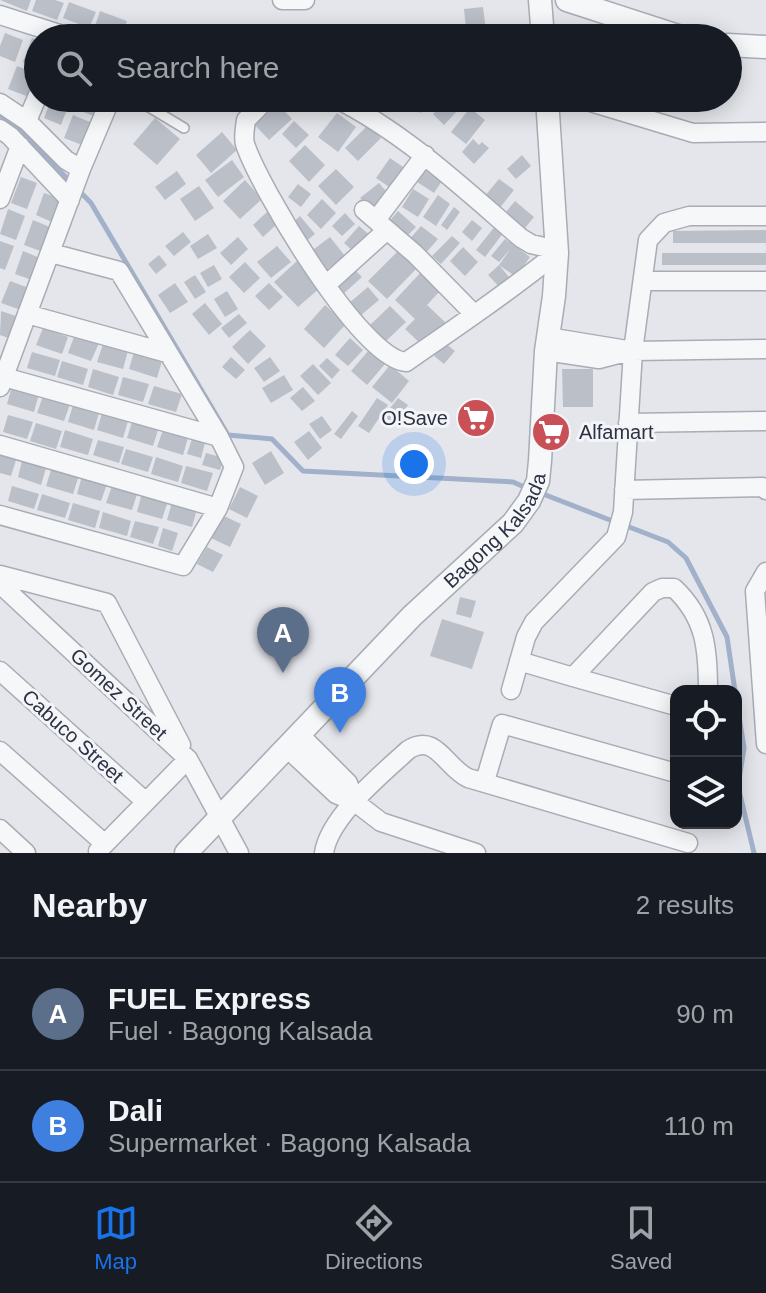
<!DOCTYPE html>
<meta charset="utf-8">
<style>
:root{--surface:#171b24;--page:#242831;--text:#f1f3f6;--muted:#9ea1a6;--line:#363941;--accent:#1a73e8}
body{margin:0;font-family:Helvetica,sans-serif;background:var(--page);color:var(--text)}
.controls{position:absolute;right:24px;bottom:24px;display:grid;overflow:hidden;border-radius:16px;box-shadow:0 4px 20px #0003}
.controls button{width:72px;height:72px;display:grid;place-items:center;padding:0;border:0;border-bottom:2px solid var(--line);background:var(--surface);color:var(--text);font:40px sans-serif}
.you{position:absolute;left:414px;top:464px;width:28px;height:28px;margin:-20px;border:6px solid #fff;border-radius:50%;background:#1a73e8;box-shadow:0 0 0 12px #1a73e833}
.badge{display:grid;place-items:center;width:52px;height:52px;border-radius:50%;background:var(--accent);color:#fff;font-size:26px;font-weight:700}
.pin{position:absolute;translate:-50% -66px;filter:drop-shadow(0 2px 4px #0008)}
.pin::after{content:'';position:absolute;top:42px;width:28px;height:24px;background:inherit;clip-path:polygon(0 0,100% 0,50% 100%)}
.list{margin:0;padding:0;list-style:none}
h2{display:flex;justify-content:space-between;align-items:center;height:104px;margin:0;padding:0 32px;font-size:34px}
h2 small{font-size:26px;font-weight:400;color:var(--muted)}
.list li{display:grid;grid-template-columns:52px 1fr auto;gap:24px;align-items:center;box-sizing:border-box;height:112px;padding:0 32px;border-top:2px solid var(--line)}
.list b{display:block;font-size:30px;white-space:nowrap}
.list p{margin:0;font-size:26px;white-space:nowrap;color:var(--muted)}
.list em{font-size:26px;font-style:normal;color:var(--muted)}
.icon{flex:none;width:44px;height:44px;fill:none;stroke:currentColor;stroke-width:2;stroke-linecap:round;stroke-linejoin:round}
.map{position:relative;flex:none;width:766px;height:853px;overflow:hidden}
.search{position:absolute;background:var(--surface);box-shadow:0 4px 20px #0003;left:24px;right:24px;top:24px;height:88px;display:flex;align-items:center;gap:20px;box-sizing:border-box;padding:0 28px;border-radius:44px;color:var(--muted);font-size:30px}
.sheet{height:328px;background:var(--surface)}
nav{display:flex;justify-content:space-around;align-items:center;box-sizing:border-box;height:112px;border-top:2px solid var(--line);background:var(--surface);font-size:22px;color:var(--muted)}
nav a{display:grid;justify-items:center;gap:4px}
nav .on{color:var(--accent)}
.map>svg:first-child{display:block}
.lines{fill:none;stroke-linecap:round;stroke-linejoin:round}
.stream{stroke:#a1b1c9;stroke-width:5}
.building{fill:#bbbfc8}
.service-casing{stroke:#a9acb5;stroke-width:12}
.minor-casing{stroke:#a9acb5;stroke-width:21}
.tertiary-casing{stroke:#a9acb5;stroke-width:25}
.service{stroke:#f6f7f9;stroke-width:9}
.minor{stroke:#f6f7f9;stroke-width:18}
.tertiary{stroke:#f6f7f9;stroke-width:22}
.labels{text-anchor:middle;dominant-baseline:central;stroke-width:6;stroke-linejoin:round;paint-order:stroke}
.poi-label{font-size:20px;fill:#2c3243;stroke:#f4f5f8;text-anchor:end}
.street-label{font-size:20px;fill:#2c3243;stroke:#f4f5f8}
</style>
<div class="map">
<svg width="766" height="853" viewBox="0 0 766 853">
<rect width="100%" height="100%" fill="#e4e6eb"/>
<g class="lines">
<path class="stream" d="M0,115L15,125L91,203L228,435L272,439L303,471L513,482L529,489
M538,492L615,522
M624,525L668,542L686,558L727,637L735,691
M736,697L744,748L738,786L754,853"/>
</g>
<path class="building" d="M0,0H31L27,11Z
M36,0H55L64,3L57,20L32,11Z
M69,2L96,12L89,28L63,18Z
M483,7L487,38H467L464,9Z
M100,11L127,21L121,38L94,29Z
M5,33L23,40L15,62L0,56V46Z
M32,38L38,40V68L23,62Z
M17,66L38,74L29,97L8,89Z
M79,98H101L94,116L75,109Z
M291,98H307L312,104L300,112Z
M400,98H415L426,104L421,113L398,101Z
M449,98L459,109L444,125L433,114Z
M278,104L292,119L269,140L255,125Z
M49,105L66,112L61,125L44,118Z
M470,108L485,120L466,144L451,132Z
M337,113L356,127L338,152L318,137Z
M73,115L90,122L82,145L64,138Z
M155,118L180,139L157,165L133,144Z
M294,121L309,135L296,148L282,134Z
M368,125L381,138L358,161L345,148Z
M222,132L237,150L211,173L196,155Z
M473,139L479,145L482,142L489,148L474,164L462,152Z
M305,145L325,165L309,182L289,161Z
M522,155L531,166L516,179L507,169Z
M390,158L406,169L392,189L376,178Z
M232,160L244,177L218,197L205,180Z
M421,168L442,181L434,193L414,180Z
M336,169L354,187L336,205L318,186Z
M177,171L186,184L165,200L155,187Z
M21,177L37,183L27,209L11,203Z
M499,179L514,190L499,209L484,197Z
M245,180L262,199L240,219L223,201Z
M379,183L390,196L371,211L360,198Z
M298,184L311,194L301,207L288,197Z
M199,186L214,208L195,221L180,199Z
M413,189L429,199L418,217L402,207Z
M44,193L61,199L52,222L36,215Z
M438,195L450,204L436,226L423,217Z
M322,199L336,213L321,229L307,215Z
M515,201L534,217L525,228L506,212Z
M454,207L460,212L447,230L441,225Z
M8,209L25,216L16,240L0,234Z
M398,211L416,227L403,240L386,225Z
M267,212L277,224L263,237L253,225Z
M345,213L355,224L342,236L332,226Z
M300,216L315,234L305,242L290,225Z
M33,220L52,228L43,252L24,245Z
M472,220L482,228L472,241L462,232Z
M496,225L504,232L485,257L476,250Z
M359,226L371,236L355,253L344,243Z
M421,226L438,239L424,255L408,241Z
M766,230V243H673V231Z
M183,232L191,242L174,256L165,246Z
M208,234L217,248L198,259L190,246Z
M452,236L460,243L441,264L432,256Z
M238,237L248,249L231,265L220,253Z
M330,237L345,256L325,271L310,252Z
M505,239L530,257L516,277L499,265L511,248L499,262L491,256Z
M0,241L14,246L5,270L0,268Z
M277,246L291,262L271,278L257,262Z
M463,247L478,262L465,276L450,261Z
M401,248L419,266L387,299L368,281Z
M23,251L40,258L32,280L15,274Z
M662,253H766V265H662Z
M159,255L167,265L156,274L148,264Z
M297,261L321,287L298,307L274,282Z
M245,262L260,278L244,293L229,277Z
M214,265L222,279L208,287L200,273Z
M499,265L513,282L503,291L488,275Z
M354,269L362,277L342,295L334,287Z
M423,270L442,289L427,305L446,323L423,346L405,329L415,319L395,300Z
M195,275L206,292L195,299L184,282Z
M10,281L29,288L21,310L1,303Z
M175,283L188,302L170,313L158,295Z
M269,283L283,297L269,310L255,296Z
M368,287L379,300L360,316L349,303Z
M227,291L238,309L225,317L214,299Z
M205,303L222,324L209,335L192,314Z
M325,305L346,324L324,348L304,329Z
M390,306L406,322L386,341L370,325Z
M1,311L19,317L11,339L0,335Z
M239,314L247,323L229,338L221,328Z
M43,328L68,337L62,354L36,345Z
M250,330L266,346L248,364L232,347Z
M75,334L99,343L91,361L68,353Z
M350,338L363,350L348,366L335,355Z
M445,343L455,351L444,364L434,356Z
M103,344L128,351L123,369L97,362Z
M369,350L385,364L367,385L351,371Z
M32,352L60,360L55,376L27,368Z
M134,352L162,361L157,378L129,369Z
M231,357L245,370L236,379L222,367Z
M270,357L280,371L264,382L254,368Z
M327,358L340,370L332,379L319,366Z
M62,361L88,369L83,385L57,377Z
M313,364L331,383L318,395L300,376Z
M390,365L409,381L392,403L372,387Z
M93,369L119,377L113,395L88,387Z
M562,369H593V407H563Z
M284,375L293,390L271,403L262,388Z
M123,377L149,384L143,402L118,395Z
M12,386L39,394L34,412L7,404Z
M154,386L182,394L176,412L148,404Z
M303,387L315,401L302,411L290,398Z
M43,396L70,404L64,421L37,413Z
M377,398L388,405L369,433L358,426Z
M398,398L408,405L394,424L384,416Z
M73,405L99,413L94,430L68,422Z
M352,411L358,416L341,439L334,434Z
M102,413L128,421L123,438L97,430Z
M8,415L33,422L27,439L3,432Z
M322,416L332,430L320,439L309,424Z
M132,422L158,430L153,446L127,438Z
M36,423L62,431L56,449L30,441Z
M65,430L93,439L88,455L60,447Z
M163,430L188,438L183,455L157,447Z
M309,431L322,448L308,460L294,442Z
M192,439L205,443L201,458L187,454Z
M98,440L124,447L119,463L93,455Z
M126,449L153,457L148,472L121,464Z
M271,451L284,473L265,485L252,463Z
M0,452L17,457L11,476L0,473Z
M206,453L224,458L220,470L202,465Z
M156,457L183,466L178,482L151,474Z
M22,461L46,468L41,485L18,477Z
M186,466L213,473L207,491L181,483Z
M52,467L79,475L73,494L46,486Z
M82,476L107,484L101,501L77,494Z
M12,486L39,494L34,509L8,501Z
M112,486L137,494L132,510L106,503Z
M240,487L258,496L247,518L229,509Z
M142,493L168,501L162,519L137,512Z
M42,494L70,503L65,518L37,510Z
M172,502L197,509L192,527L167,520Z
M73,503L100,511L95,528L68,520Z
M103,512L131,521L127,536L99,528Z
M222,515L241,524L230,547L211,538Z
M135,521L159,527L153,544L130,537Z
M163,528L178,533L172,551L158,546Z
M207,547L223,555L213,572L197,564Z
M460,597L476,601L471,618L456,614Z
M442,619L484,632L472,669L430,656Z"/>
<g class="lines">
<g class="service-casing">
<path id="service" d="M134,98L184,128"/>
</g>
<g class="minor-casing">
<path id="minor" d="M282,0H305
M0,15L72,38
M268,98L246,120C245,128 243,137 245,144C259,187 361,359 406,362C457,327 508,292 557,253
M335,98C405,133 463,188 521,238L531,244L557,250
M577,98L693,133L766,132
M0,103L27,121L66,160L81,169
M27,121L38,95
M0,129L10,136L70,200
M0,199L20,146
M364,210L415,254L474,314
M376,220L425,155
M643,281H766
M326,285L387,230
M27,314L167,353
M548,337L633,351L766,349
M546,351L599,359L626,352
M4,377L219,437
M0,387L81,169L111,98
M628,423L766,421
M0,445L218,508
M624,490L763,487L766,490
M0,515L183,566L218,508L234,467L219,437L119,271L51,253
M766,572L755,591L766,744
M0,575L107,603L181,745
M0,584L188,759L239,853
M519,661L573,677
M0,671L146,802
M511,690L526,637L534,622L616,537L623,512L633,351L648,240L664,223L689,216H766
M676,706L573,677L653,592L662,588H674C706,618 708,650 708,691
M300,735L348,783L355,802
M287,748L336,794L355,802L381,822L476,853
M0,751L105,844
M485,781L502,724L676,773
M0,829L26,853
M98,851L188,759
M324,853C329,817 381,775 408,750C436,732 445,767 468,778L688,843"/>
</g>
<g class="tertiary-casing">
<g id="tertiary">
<path d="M540,0L543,38"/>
<path d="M567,0L684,38"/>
<path d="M728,45L766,47"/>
<path id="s1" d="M186,853L412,616L513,523L529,501L538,481L540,461L546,351L554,296L557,253L547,98"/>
</g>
</g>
<use href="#service" class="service"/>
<use href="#minor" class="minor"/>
<use href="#tertiary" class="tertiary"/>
</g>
<defs>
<g id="supermarket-disc" transform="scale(2)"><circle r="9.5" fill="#c95057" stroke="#f4f5f8"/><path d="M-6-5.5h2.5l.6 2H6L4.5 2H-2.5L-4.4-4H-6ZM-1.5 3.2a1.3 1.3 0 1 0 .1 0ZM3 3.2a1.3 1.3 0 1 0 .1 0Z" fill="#fff"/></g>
</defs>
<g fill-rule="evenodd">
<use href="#supermarket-disc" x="476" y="418"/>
<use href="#supermarket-disc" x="551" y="432"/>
</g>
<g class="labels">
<g class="poi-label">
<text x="448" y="418">O!Save</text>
<text x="579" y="432" text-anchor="start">Alfamart</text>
</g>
<g class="street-label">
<text stroke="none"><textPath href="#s1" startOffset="448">Bagong Kalsada</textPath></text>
<text transform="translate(119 694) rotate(43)">Gomez Street</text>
<text transform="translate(73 736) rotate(42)">Cabuco Street</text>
</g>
</g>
</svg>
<div class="controls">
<button><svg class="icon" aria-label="locate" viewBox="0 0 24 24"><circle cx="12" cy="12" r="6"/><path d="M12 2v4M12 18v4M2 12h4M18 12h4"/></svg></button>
<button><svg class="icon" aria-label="layers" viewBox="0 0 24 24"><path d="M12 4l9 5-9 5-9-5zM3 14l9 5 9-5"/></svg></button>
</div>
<div class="you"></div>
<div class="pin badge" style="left:283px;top:673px;background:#5c6f8a">A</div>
<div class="pin badge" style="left:340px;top:733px;background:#3f7fe0">B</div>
<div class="search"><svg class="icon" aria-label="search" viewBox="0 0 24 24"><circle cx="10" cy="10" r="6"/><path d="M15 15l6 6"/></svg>Search here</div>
</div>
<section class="sheet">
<h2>Nearby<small>2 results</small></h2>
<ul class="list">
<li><span class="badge" style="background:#5c6f8a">A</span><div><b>FUEL Express</b><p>Fuel · Bagong Kalsada</p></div><em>90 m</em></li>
<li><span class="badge" style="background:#3f7fe0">B</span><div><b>Dali</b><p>Supermarket · Bagong Kalsada</p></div><em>110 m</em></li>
</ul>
</section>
<nav>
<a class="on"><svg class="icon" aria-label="map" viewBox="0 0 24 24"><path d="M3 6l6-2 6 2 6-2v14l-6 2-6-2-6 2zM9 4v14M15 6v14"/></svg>Map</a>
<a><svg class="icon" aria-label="directions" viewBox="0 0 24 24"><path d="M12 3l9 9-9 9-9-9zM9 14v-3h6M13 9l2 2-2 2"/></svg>Directions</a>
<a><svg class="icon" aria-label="saved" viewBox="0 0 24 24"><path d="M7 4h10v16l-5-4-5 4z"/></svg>Saved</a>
</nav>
